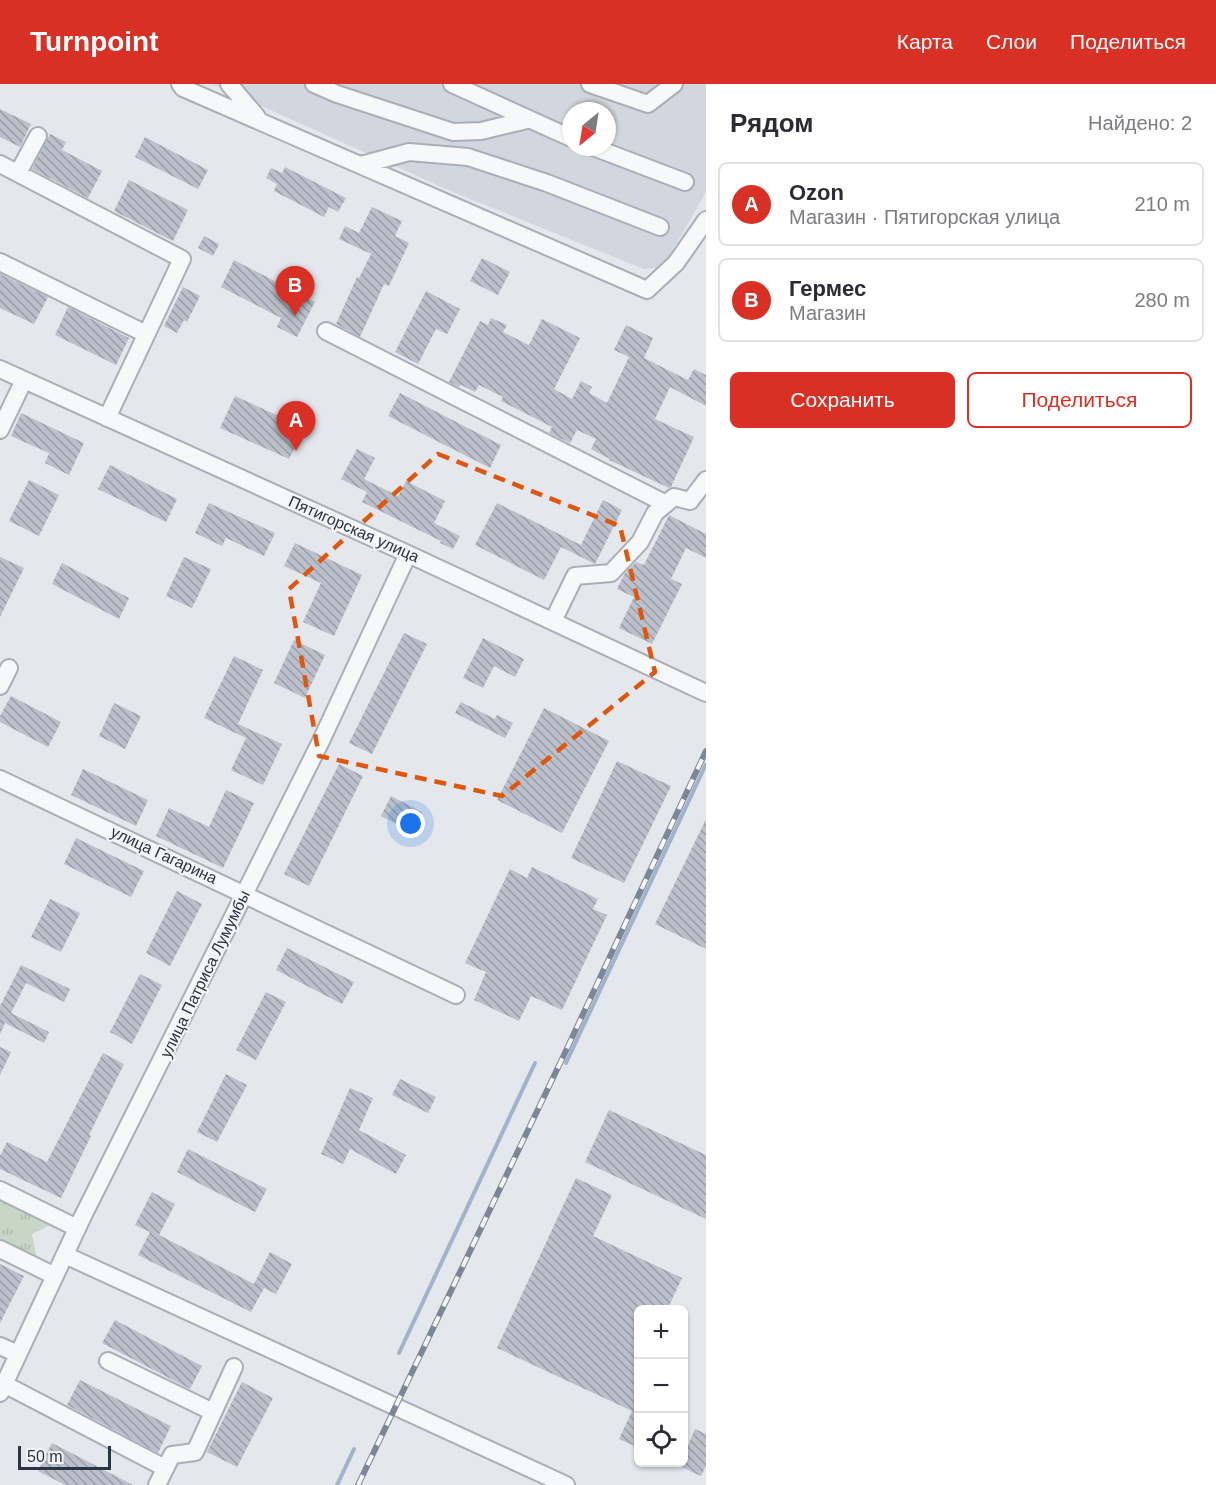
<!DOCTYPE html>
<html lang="ru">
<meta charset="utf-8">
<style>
:root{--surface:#fff;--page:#f2f2f3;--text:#2b2b33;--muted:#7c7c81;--line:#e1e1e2;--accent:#d93025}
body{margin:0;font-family:Helvetica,sans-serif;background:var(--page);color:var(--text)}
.controls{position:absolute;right:18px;bottom:18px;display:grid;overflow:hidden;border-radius:9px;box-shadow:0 2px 4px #0004}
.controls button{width:54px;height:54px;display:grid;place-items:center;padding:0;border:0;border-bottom:2px solid var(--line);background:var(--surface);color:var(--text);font:30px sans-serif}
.compass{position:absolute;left:562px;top:18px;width:54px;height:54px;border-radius:50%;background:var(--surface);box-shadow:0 2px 4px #0004;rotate:210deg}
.scale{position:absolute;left:18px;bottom:15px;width:93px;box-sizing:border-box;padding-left:6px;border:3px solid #2b3445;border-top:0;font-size:16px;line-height:21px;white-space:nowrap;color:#2b3445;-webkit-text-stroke:4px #f4f6f9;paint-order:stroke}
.you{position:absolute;left:411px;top:740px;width:21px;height:21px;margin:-15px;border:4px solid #fff;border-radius:50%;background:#1a73e8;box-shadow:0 0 0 9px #1a73e833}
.badge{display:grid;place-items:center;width:39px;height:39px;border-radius:50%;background:var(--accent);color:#fff;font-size:20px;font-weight:700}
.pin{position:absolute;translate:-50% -50px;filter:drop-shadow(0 2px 3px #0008)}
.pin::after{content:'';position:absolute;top:32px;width:21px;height:18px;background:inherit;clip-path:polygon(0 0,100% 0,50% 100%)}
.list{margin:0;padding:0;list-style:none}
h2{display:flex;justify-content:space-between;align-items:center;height:78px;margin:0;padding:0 24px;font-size:26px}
h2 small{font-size:20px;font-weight:400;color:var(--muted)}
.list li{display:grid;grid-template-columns:39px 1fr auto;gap:18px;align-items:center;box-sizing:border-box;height:84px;margin:0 12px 12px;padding:0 12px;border:2px solid var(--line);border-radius:9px}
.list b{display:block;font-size:22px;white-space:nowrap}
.list p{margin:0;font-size:20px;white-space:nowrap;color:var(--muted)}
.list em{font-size:20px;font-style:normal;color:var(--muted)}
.actions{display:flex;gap:12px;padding:18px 24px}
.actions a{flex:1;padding:14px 0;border:2px solid var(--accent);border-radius:9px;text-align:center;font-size:21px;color:var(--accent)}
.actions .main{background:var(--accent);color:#fff}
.icon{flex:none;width:33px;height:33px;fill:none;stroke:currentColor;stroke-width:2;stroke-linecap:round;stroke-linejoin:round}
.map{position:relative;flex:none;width:706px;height:1401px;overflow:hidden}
header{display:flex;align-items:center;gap:36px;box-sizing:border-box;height:84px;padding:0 30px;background:var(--accent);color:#fff}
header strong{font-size:28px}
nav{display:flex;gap:33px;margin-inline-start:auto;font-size:21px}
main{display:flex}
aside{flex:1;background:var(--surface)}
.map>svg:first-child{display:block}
.built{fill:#d2d6de;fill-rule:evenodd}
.grass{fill:url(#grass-tufts)}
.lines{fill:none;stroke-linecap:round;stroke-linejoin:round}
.stream{stroke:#9fb4cc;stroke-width:4}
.building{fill:url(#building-back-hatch)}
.minor-casing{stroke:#a9aeb7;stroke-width:20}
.minor{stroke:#f7f8fa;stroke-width:16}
.rail-casing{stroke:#7d8696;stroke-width:6}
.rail{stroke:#f4f6f9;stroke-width:4;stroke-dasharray:11;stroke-linecap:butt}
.marked{fill:none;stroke:#df570f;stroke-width:4.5;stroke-dasharray:12 8;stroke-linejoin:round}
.labels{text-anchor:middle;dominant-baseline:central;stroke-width:4.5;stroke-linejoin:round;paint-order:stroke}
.street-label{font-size:16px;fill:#2b3445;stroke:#f4f6f9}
</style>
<header>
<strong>Turnpoint</strong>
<nav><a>Карта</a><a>Слои</a><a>Поделиться</a></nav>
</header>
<main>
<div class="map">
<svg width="706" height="1401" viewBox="0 0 706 1401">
<defs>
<pattern id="grass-tufts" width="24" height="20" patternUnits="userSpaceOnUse" patternTransform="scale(1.5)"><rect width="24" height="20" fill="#c9d6c5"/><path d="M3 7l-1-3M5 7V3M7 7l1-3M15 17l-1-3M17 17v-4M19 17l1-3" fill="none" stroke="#adb8ab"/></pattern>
<pattern id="building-back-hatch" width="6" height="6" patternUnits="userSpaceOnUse" patternTransform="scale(1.5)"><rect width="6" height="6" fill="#bbc0ca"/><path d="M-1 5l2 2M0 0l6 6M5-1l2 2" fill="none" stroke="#989da6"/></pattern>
</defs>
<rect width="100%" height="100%" fill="#e4e7ec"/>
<path class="built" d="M212,0H706V108L663,183L644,185L453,108ZM571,27H607V63H571Z"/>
<path class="grass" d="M0,1113L54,1139L32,1150L37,1176L0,1159Z"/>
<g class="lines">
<path class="stream" d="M566,979L706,680
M399,1269L535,979
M337,1401L354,1365"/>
</g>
<path class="building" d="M0,25L31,40L20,63L0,53Z
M50,50L66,58L62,66L102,87L88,114L32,85Z
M145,53L208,86L198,105L135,73Z
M285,83L346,114L338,128L329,123L324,133L274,107L277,100L266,94L271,84L282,89Z
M129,96L188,126L173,157L114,127Z
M372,123L402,137L395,152L409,159L389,202L384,200L360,253L336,240L357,193L359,194L371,170L339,155L345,142L359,149Z
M204,152L219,160L213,172L198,164Z
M482,174L510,188L498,211L470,197Z
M234,176L315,218L297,253L277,243L281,234L221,203Z
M0,190L48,213L34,240L0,224Z
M183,203L200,212L187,238L184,236L177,249L164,242Z
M426,207L460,225L447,250L436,245L418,280L395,268Z
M68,223L129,254L116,281L55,251Z
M491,234L507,241L503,248L529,261L542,235L580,254L554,305L572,315L581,297L592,303L589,309L607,319L629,273L614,266L626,241L653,254L644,274L688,296L694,285L706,291V322L670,303L655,335L694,353L671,403L669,404L609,376L610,375L591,365L596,355L577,346L570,359L549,349L552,343L501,317L503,313L479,301L475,308L461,301L459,303L449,298L480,237L488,241Z
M400,309L501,361L490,384L388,332Z
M235,312L305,344L289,375L220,344Z
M21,329L84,359L69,391L45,379L49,369L11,352Z
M357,365L375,374L364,395L398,412L406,397L445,417L434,439L460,452L453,465L440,459L441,457L362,418L367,408L341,395Z
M110,381L177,415L166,438L98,405Z
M29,396L59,411L39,452L9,437Z
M603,416L622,426L595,480L561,463L544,496L475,461L497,419L581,461Z
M209,419L275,449L264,472L226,454L222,462L195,449Z
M669,431L706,450V474L686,464L671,495L682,500L652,560L619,544L634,513L617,505L625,489L636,478L644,481Z
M295,459L362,491L334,552L303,538L321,499L284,482Z
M0,473L24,484L0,533Z
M184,473L211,485L192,524L166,512Z
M62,479L129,514L119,535L52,500Z
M404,549L427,560L372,670L349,659Z
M483,554L524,575L515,593L494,582L483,604L463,594Z
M294,556L325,571L305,614L274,599Z
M234,572L263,586L238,640L282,660L263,701L231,686L246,654L204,634Z
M11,612L61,638L48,663L0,638V632Z
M461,618L495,635L497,631L513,639L505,654L455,629Z
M114,619L141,632L125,665L99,652Z
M544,624L609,657L562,749L497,716Z
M617,677L671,702L624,799L571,774Z
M339,680L363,692L309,802L284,790Z
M83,685L148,716L136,742L71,711Z
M226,706L254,719L223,784L156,752L169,724L209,743Z
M391,712L422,728L412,748L381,732Z
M706,735V865L655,840Z
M76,754L144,787L131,813L64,780Z
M532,783L598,815L593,825L607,831L562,926L531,912L519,937L474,916L486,888L465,879L510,785L527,794Z
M177,807L202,820L170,882L146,869Z
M50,815L80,829L61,868L31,853Z
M287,864L354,898L342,920L276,886Z
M21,881L70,905L64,918L26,899L11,929L49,948L44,959L5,939L0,950V922Z
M140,890L162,901L132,960L110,948Z
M266,908L286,918L256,976L236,966Z
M0,963L11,968L0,991Z
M103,969L124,980L89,1051L91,1052L61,1114L0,1085V1072L7,1058L47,1078Z
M226,990L247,1001L217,1058L197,1048Z
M400,995L436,1013L428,1029L392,1011Z
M350,1004L373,1014L359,1046L406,1071L396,1090L350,1065L343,1080L321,1070Z
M609,1026L706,1071V1135L585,1078Z
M188,1065L267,1105L255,1128L177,1088Z
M576,1094L612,1111L593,1152L682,1194L667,1226H639V1364L619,1355L632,1327L497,1264Z
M152,1108L175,1120L159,1151L254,1200L270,1168L292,1180L276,1210L264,1204L251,1228L138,1171L150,1148L135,1141Z
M0,1180L24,1192L0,1239Z
M115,1236L202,1282L190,1305L102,1259Z
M80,1296L171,1342L158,1369L67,1321Z
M242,1298L273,1314L237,1383L207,1368Z
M695,1345L706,1350V1382L701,1392L679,1382L680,1378H684V1371Z
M52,1359L133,1401H65L38,1387Z"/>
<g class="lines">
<g class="minor-casing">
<path id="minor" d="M180,0L183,4L647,206L676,179L706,136
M229,0L257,33
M314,0L337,10L453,48L481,47L527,36
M452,0L571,54
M590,0L648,20L674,0
M593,63L685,98
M0,80L182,175L107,334
M361,81L409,68L468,73L547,99L660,143
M18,89L38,52
M0,178L146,250
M326,247L666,420
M0,285L408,470L706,609
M0,346L24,296
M553,537L575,492L611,489L640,458L655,429L674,413L690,417L706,396
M0,602L9,584
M0,695L456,911
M0,1106L77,1144
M0,1165L55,1192
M65,1171L566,1401
M0,1262L18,1270
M108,1277L213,1328
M4,1300L165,1384
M0,1309L82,1134L320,659L408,470
M157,1401L172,1371L195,1368L234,1283"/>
</g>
<use href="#minor" class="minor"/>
<g class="rail-casing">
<path id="rail" d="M358,1401L563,973L706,667"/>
</g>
<use href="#rail" class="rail"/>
</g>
<path class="marked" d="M438,370L620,442L655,588L502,712L319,672L289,505Z"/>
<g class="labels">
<g class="street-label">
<text transform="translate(354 445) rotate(24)">Пятигорская улица</text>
<text transform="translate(164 771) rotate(25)">улица Гагарина</text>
<text transform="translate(205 890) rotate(-64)">улица Патриса Лумумбы</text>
</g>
</g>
</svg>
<div class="controls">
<button>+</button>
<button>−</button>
<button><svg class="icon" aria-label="locate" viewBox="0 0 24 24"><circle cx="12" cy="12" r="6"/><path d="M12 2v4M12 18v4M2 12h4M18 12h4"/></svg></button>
</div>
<svg class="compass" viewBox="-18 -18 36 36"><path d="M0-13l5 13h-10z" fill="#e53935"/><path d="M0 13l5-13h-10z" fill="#7c7c81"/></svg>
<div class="scale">50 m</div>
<div class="you"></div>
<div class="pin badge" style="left:296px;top:367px">A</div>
<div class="pin badge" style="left:295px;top:232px">B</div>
</div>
<aside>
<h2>Рядом<small>Найдено: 2</small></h2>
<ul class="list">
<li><span class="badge">A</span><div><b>Ozon</b><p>Магазин · Пятигорская улица</p></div><em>210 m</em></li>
<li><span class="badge">B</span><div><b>Гермес</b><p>Магазин</p></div><em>280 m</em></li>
</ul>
<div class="actions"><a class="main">Сохранить</a><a>Поделиться</a></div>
</aside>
</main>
